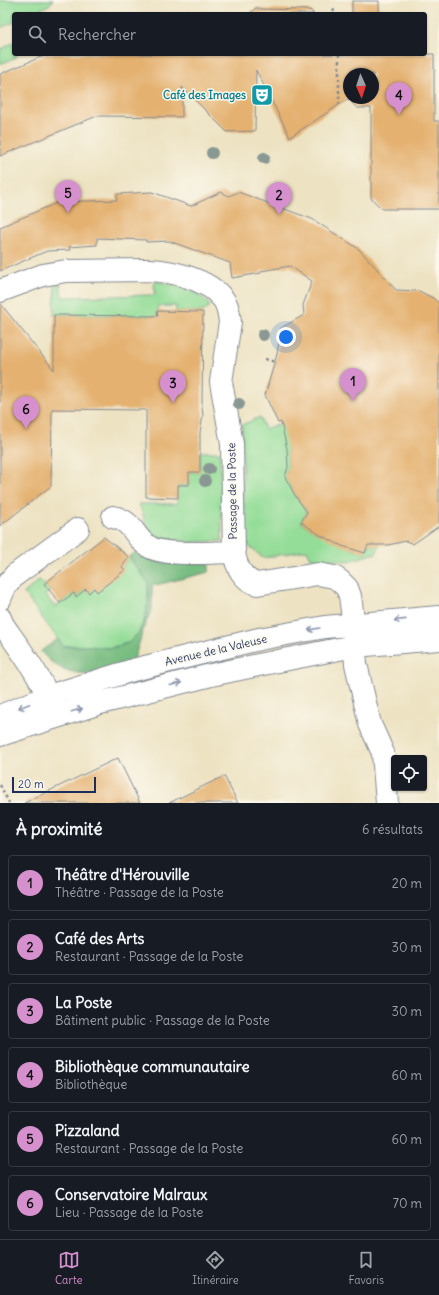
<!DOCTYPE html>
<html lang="fr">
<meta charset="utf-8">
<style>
:root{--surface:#171b24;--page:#20242c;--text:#f1f3f6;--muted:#9ea1a6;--line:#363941;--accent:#d690ce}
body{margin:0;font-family:Delius,sans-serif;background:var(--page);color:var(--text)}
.controls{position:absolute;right:12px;bottom:12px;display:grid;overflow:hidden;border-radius:4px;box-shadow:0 1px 3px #0004}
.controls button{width:36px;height:36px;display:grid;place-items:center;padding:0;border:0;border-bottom:1px solid var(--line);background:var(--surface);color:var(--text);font:20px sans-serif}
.compass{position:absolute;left:343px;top:68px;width:36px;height:36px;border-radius:50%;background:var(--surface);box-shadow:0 1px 3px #0004;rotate:177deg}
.scale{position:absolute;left:12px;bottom:10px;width:84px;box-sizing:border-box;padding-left:4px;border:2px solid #1b2f5e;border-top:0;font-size:11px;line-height:14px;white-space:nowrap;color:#1b2f5e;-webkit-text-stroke:3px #fbf7ec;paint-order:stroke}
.you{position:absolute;left:286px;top:337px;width:14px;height:14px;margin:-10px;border:3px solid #fff;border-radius:50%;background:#1a73e8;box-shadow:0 0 0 6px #1a73e833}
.badge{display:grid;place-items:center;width:26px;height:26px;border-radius:50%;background:var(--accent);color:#111;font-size:13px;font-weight:700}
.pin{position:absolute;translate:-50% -33px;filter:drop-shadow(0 1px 2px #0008)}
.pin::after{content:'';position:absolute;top:21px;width:14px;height:12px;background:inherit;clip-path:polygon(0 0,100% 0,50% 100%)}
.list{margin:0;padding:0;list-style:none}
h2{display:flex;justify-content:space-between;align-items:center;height:52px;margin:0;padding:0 16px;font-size:17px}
h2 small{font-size:13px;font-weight:400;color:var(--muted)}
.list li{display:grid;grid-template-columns:26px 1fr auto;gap:12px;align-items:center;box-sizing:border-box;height:56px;margin:0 8px 8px;padding:0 8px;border:1px solid var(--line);border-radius:4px}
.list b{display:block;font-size:15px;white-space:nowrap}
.list p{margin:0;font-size:13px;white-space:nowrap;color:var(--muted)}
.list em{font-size:13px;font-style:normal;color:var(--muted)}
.icon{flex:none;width:22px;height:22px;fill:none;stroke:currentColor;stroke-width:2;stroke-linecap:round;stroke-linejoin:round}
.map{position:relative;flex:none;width:439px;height:803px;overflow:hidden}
.search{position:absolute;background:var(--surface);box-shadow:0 1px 3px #0004;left:12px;right:12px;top:12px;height:44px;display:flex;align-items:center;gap:10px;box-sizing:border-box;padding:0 14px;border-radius:4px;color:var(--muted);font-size:15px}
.sheet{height:436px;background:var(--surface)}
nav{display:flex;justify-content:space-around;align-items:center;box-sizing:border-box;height:56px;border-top:1px solid var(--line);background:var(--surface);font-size:11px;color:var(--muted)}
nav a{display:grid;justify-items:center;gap:2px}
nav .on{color:var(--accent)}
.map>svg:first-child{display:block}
.green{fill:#94dd98;stroke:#58867b}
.forest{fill:#77bc80;stroke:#49766f}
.building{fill:#e4b170;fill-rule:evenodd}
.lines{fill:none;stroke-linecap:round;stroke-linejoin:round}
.minor-casing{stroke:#848990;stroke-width:24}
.path{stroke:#848990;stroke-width:2.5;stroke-dasharray:3 3;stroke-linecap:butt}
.minor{stroke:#fff;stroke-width:22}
.tree{fill:#8a9893}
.oneway{stroke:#8d97ae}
.labels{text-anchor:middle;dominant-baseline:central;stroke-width:3;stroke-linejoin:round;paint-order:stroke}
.culture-label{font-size:11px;font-weight:bold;fill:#0d838f;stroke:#fbf7ec;text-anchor:end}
.street-label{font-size:11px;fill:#1b2f5e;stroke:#fbf7ec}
</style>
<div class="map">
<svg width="439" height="803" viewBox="0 0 439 803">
<rect width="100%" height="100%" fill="#fbf7ec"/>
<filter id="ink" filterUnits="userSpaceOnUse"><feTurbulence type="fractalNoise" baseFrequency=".025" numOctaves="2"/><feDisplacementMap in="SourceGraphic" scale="8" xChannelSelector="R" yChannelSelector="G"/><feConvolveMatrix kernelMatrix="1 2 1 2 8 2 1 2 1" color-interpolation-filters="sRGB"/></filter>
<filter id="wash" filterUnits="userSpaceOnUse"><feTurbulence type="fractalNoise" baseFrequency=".012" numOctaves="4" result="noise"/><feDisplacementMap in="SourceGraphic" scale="16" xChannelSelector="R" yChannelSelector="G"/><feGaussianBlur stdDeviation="0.9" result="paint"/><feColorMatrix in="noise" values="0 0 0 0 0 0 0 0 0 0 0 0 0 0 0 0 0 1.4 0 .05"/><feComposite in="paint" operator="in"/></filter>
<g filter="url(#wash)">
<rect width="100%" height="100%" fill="#ede3c3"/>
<path class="green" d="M0,0H53L49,5L31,14H14V22L0,28Z
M14,42V54H16L17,57L0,64V50Z
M154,281C175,285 197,288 210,306L203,312H176V306H158V316L54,315L55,284H60L62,297L155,295Z
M260,417L265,429L278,424L294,429L287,449L288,467L285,477L296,497L307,512L301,522C321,536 341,546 365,553L368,545H380L376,553L349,561L311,558L307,550L263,558L244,542L242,425Z
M200,452H220L222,541C205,541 162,546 151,533C145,525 143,513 139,504H177L178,485H189V472H200Z
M129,557L148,583V602L145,619L139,632L128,643L110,648L89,646H63L24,593L40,580L50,591L45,595L55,607L74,593L77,596L86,589L89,592L122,567Z"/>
<path class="forest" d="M138,550L151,560L162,563H209V572L152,586V608L145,625L133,662C120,666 104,672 90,673C71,675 51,666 41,651L58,639L63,646H89L110,648L128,643L139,632L145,619L148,602V583L129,557Z"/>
<g id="blocks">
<path class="building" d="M352,1H379V14H352Z
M257,7V9L310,10L314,14H249Z
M48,54H434V121H439V209H382L371,198V108H357L348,99L290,137L256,70L255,131L227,132L182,87V117L97,116L0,156V74ZM349,74H373V98H349Z
M152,192L191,206L221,192L229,196L238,192L312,219L359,249L396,290L419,291L433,298L439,303V526L413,544L406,541L388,545H368L365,553L342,546L320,535L301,522L307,512L296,497L285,477L288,467L287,449L281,422L278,423L265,395L277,354L281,328L304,315L303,305L312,281L290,266L261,271V273L232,278L230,263L169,241L146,242V240L97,238V245L69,247L70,250L47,251L0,271V227L59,202L117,200V194Z
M0,303L54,370V315L158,316L157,311L203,312L202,407L203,416L200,432V472H189V485H178V498L146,497V410L52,409L51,486L0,526Z
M104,537L129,557L122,567L125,570L97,592L94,588L89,593L86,589L76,597L74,593L60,603L44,584Z
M118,758L140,803H24Z
M224,776L238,803H169Z"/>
</g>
</g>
<g filter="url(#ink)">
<use href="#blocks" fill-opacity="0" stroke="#848990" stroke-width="1"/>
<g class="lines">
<g class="minor-casing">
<path id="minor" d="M0,291L43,275L66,271L149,270C172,271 208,279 223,299C228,305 229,314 230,322L221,382L232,444L234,552C236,566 243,580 257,584L318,574L334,577L340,581L347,588L350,596L352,611L356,664L370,724L383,753L387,803
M113,517C134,521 133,537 148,546C163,557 214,552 234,552
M0,599L5,587L15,575L78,529
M0,618L3,625C22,652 42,678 54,710
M0,716L49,696L133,670L259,639L325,627L439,617
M0,735L100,703L211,675L263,664L354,646L439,639"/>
</g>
<path class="path" d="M333,9L335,14
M339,54V104
M265,359L275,362
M0,785L9,803"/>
<use href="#minor" class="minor"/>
</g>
<g class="tree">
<circle cx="212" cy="153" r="6"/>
<circle cx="264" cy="158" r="6"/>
<circle cx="263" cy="335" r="6"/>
<circle cx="239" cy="404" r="6"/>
<circle cx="209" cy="469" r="6"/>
<circle cx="205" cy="481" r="6"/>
</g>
<defs><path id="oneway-shaft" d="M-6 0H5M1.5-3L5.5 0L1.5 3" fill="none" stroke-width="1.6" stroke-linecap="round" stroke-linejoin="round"/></defs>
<g class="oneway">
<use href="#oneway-shaft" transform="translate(400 620) rotate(174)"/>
<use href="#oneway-shaft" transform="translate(314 629) rotate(170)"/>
<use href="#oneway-shaft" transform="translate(176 684) rotate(-14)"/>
<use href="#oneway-shaft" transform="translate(24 706) rotate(158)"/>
<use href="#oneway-shaft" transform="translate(77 710) rotate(-16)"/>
</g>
</g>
<defs>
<g id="theatre-square" transform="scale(1.15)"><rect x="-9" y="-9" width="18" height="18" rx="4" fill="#0f9aa8" stroke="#fbf7ec"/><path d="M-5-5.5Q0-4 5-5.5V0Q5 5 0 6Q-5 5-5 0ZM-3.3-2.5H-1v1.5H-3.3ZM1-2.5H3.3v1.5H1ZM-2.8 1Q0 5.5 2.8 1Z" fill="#fff"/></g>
</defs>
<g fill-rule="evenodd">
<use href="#theatre-square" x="262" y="95"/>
</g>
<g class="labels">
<g class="culture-label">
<text x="246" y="95">Café des Images</text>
</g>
<g class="street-label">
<text transform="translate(232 491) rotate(-91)">Passage de la Poste</text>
<text transform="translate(216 650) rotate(-13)">Avenue de la Valeuse</text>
</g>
</g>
</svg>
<div class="controls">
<button><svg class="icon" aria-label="locate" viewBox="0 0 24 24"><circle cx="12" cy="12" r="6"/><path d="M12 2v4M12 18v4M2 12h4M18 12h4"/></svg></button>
</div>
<svg class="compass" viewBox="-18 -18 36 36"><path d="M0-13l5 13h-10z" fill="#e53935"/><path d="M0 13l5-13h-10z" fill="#9ea1a6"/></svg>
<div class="scale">20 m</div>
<div class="you"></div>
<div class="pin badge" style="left:353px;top:401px">1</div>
<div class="pin badge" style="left:279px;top:215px">2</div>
<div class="pin badge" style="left:173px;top:403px">3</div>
<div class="pin badge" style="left:399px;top:115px">4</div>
<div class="pin badge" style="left:68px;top:213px">5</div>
<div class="pin badge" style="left:26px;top:429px">6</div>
<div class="search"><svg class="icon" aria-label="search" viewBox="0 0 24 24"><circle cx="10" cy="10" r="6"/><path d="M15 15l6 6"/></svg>Rechercher</div>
</div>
<section class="sheet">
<h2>À proximité<small>6 résultats</small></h2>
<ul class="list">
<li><span class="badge">1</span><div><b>Théâtre d'Hérouville</b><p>Théâtre · Passage de la Poste</p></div><em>20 m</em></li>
<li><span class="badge">2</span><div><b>Café des Arts</b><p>Restaurant · Passage de la Poste</p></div><em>30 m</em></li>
<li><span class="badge">3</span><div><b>La Poste</b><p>Bâtiment public · Passage de la Poste</p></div><em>30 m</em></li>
<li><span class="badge">4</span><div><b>Bibliothèque communautaire</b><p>Bibliothèque</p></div><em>60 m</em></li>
<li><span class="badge">5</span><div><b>Pizzaland</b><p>Restaurant · Passage de la Poste</p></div><em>60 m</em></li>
<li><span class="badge">6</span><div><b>Conservatoire Malraux</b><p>Lieu · Passage de la Poste</p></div><em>70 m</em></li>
</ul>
</section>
<nav>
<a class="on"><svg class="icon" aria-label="map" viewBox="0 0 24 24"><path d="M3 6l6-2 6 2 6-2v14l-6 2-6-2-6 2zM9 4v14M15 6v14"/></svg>Carte</a>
<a><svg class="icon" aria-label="directions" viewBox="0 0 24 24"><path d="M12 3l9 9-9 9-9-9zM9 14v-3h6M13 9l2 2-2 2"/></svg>Itinéraire</a>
<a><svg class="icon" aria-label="saved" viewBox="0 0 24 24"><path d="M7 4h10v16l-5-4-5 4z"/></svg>Favoris</a>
</nav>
